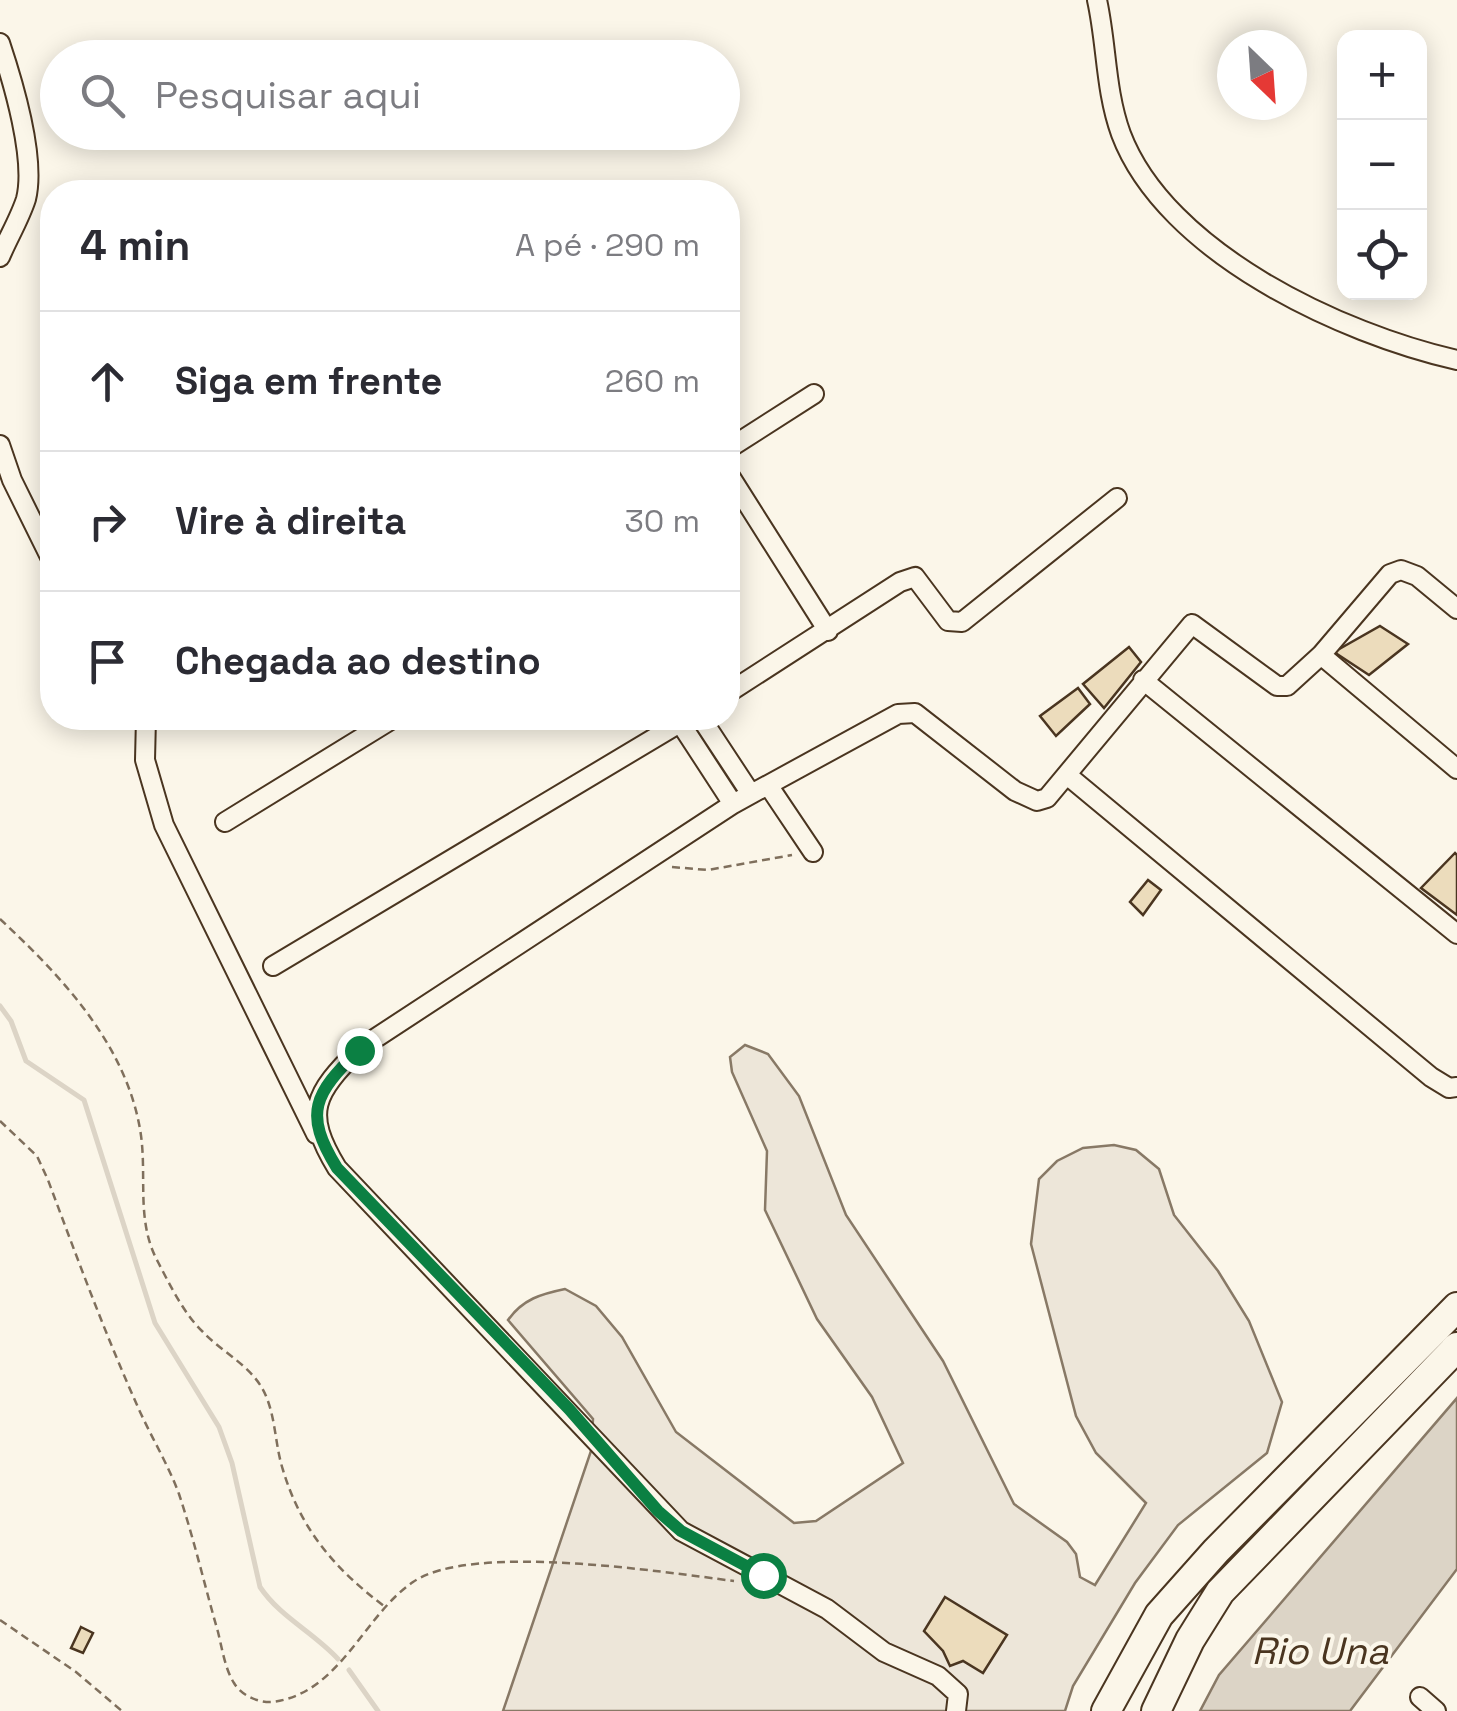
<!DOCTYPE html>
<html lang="pt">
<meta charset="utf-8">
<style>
:root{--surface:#fff;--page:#f7f7f7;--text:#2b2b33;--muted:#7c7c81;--line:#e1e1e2}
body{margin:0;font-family:"Space Grotesk",sans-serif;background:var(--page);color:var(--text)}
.controls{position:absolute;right:30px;top:30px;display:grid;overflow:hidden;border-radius:20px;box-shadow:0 5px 25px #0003}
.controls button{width:90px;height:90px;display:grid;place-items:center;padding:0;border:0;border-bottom:2px solid var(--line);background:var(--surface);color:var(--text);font:50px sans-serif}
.compass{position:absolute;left:1217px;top:30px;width:90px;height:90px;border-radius:50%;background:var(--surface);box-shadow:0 5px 25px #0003;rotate:155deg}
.stop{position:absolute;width:30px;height:30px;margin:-22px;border:8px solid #0b8043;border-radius:50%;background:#fff}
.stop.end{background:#0b8043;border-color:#fff;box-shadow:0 2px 10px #0008}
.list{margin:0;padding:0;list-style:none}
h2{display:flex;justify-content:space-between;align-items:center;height:130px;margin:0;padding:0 40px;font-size:42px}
h2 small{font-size:32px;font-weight:400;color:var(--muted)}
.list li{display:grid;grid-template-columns:65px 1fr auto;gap:30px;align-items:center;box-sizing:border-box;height:140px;padding:0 40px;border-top:2px solid var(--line)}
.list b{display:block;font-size:38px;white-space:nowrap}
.list em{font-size:32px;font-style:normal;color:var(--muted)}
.icon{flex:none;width:55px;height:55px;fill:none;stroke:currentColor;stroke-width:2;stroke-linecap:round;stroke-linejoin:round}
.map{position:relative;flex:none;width:1457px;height:1711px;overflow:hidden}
.search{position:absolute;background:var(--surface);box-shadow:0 5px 25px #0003;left:40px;top:40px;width:700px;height:110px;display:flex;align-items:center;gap:25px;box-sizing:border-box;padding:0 35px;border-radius:55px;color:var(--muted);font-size:38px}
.panel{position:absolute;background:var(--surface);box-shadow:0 5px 25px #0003;left:40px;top:180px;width:700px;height:550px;border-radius:40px}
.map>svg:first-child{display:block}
.green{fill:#ede6d9;stroke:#887966;stroke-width:2.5}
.water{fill:#dcd4c6;stroke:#887966;stroke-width:2.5}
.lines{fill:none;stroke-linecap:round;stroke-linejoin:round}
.stream{stroke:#dcd4c6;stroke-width:5}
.building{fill:#ecdcbc;stroke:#4a3520;stroke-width:2.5}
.minor-casing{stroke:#4a3520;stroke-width:22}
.highway-casing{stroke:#4a3520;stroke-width:32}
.path{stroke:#7f6f5c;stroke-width:2.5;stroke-dasharray:8 5;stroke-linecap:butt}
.minor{stroke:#fbf6e9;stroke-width:18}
.highway{stroke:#fbf6e9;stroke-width:28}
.route{stroke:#0b8043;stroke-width:12}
.labels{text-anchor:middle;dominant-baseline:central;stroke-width:8;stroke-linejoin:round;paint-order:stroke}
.water-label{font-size:38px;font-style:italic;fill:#4a3520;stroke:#fbf6e9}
</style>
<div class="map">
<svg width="1457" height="1711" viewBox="0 0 1457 1711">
<rect width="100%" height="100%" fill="#fbf6e9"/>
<path class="green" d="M745,1045L768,1054L799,1096L846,1215L943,1361L1014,1504L1067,1542L1076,1554L1080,1577L1095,1585L1146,1503L1096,1453L1076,1416L1031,1244L1039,1179L1057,1161L1083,1148L1114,1145L1136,1150L1159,1169L1174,1215L1218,1271L1249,1321L1282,1402L1267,1453L1178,1525L1135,1583L1073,1686L1065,1711H503L591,1451L593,1419L508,1320C523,1299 541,1294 565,1289L596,1306L622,1337L676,1432L794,1523L816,1521L903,1463L872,1397L817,1319L765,1210L767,1151L732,1072L730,1057Z"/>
<path class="water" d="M1457,1398V1569L1350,1711H1200L1219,1675Z"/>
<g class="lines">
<path class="stream" d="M0,1006L11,1021L26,1061L84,1100L155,1323L219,1427L232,1463L260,1587C280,1617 313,1632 338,1659
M349,1670L378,1711"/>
</g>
<path class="building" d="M1380,626L1408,644L1369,675L1334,652Z
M1129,647L1141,662L1104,708L1083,684Z
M1078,688L1090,704L1056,736L1040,716Z
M1455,853L1457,855V915L1421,888Z
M1148,880L1161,890L1143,915L1130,902Z
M945,1597L1007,1635L983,1673L963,1661L950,1666L943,1651L924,1631Z
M81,1627L93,1633L83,1653L71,1648Z"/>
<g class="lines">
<g class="minor-casing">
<path id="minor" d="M1097,0C1107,45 1105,90 1121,134C1166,253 1342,334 1457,360
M0,43C13,82 36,159 26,199C20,218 8,238 0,257
M0,445L12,480L52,561
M728,449L814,394
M728,473L828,631
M1321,655L1457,769
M1143,680L1457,934
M728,693L900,582L915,577L948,621L962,622L1117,498
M146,718L145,760L164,825L316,1134
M677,718L733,804
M701,718L751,794
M1067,775L1431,1077L1449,1088L1457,1087
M768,785L813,852
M225,822L394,718
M273,966L688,718
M1420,1697L1436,1711
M956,1711L958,1694L938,1676L884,1652L827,1609L681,1531L337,1168C303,1112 314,1094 359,1049L733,804L898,714L915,713L1015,791L1037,801L1047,798L1192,624L1277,686H1287L1321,655L1390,574L1401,570L1417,576L1457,609"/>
</g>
<g class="highway-casing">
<path id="highway" d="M1106,1711L1159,1615L1216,1551L1457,1307
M1156,1711L1190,1640L1220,1592L1457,1347"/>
</g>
<path class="path" d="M672,867L708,870L792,855
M0,919C61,976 125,1043 140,1129C148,1175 135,1220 158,1262C170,1285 184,1314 203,1332C224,1354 254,1367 266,1396C276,1420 275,1445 283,1470C301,1530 335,1569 384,1606
M0,1121L37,1156L48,1180C76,1255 104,1331 137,1405C150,1435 168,1464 179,1494C194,1539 205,1587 218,1632C222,1648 225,1669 234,1683C241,1695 258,1703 272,1702C340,1694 363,1616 413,1582C471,1542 663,1572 734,1581
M0,1620L76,1672L122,1711"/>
<use href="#minor" class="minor"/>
<use href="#highway" class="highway"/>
</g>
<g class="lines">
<path class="route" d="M359,1050C314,1094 303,1113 337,1168L569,1409L658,1511L681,1531L763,1575"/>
</g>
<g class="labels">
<g class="water-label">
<text x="1320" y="1651">Rio Una</text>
</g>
</g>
</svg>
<div class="controls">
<button>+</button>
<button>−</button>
<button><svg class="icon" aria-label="locate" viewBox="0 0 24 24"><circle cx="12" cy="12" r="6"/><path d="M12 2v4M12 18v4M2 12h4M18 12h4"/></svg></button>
</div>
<svg class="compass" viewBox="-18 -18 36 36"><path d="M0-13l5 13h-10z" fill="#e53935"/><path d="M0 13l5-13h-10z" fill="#7c7c81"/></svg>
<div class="stop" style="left:763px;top:1575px"></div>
<div class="stop end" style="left:359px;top:1050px"></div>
<div class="search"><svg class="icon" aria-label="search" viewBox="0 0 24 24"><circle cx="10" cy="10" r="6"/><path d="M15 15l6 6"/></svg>Pesquisar aqui</div>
<section class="panel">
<h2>4 min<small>A pé · 290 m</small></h2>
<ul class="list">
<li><svg class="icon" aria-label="ahead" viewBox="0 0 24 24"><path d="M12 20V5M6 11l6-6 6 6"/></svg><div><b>Siga em frente</b></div><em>260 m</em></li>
<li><svg class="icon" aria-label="right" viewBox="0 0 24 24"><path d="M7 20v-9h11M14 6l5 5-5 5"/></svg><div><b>Vire à direita</b></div><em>30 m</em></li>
<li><svg class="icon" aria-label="arrive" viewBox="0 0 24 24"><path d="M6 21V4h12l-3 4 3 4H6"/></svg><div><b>Chegada ao destino</b></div></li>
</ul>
</section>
</div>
